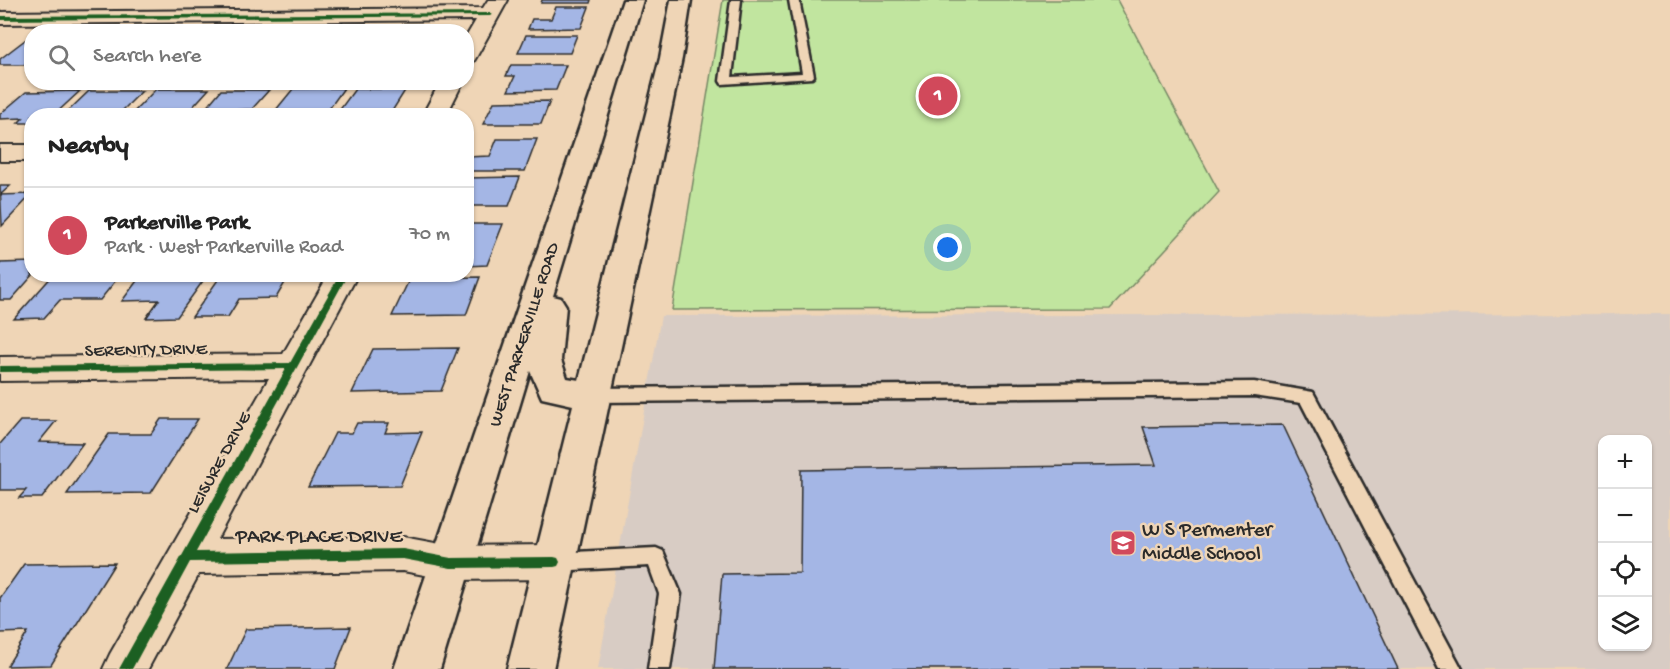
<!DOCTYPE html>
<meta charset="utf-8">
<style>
:root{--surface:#fff;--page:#f6f6f6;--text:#222;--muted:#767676;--line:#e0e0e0;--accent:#d1495b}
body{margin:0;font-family:"Gochi Hand",sans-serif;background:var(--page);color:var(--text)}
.controls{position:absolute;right:18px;bottom:18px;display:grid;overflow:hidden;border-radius:12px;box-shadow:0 2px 4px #0004}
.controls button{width:54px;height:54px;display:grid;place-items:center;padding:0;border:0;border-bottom:2px solid var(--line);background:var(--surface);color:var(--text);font:30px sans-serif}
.you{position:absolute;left:948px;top:248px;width:21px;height:21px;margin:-15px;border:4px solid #fff;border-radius:50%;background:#1a73e8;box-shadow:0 0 0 9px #1a73e833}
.badge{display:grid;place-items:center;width:39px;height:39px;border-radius:50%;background:var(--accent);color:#fff;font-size:20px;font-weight:700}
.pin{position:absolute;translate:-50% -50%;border:3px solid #fff;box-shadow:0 2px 6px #0006}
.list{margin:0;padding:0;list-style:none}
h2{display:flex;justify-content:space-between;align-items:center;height:78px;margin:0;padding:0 24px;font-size:26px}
h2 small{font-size:20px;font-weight:400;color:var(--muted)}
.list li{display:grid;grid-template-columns:39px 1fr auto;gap:18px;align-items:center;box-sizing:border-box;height:96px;padding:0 24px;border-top:2px solid var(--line)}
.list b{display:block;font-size:22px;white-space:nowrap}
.list p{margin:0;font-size:20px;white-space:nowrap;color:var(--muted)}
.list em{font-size:20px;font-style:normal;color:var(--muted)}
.icon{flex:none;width:33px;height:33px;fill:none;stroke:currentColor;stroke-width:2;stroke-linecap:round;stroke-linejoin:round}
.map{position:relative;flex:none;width:1670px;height:669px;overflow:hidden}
.search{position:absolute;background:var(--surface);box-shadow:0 2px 4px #0004;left:24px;top:24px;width:450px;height:66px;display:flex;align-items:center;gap:15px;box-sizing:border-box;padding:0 21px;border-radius:24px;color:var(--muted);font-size:22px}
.panel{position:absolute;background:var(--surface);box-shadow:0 2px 4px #0004;left:24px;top:108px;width:450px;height:174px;border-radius:24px}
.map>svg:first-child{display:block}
.built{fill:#d8ccc4;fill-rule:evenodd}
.green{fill:#c1e59f;stroke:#768865;stroke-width:1.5}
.building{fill:#a4b6e5;stroke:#2b2b2b;stroke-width:1.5}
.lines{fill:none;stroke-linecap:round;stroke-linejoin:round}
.service-casing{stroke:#2b2b2b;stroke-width:5}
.minor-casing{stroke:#2b2b2b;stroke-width:4}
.secondary-casing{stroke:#2b2b2b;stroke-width:5}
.service{fill:#efd5b6;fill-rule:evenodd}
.minor{fill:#efd5b6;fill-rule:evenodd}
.secondary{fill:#efd5b6;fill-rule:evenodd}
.cycleway-casing{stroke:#efd5b6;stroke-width:4}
.cycleway{fill:#1b5e20;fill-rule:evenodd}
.labels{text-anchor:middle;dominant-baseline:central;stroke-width:5;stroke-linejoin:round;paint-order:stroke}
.street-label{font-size:18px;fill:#2b2b2b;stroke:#efd5b6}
.near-poi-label{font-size:21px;fill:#2b2b2b;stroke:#efd5b6;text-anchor:start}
.near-street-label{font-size:21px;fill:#2b2b2b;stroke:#efd5b6}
</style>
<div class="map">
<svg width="1670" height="669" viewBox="0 0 1670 669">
<rect width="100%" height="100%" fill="#efd5b6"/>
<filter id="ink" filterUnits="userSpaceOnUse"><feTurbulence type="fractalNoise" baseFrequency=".0167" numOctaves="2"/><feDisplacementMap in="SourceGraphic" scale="12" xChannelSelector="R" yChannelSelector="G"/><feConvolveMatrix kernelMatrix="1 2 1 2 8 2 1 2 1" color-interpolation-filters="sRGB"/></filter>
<g filter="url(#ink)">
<path class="built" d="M1670,314V669H598L661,316ZM1602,440H1648V646H1602Z"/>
<path class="green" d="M723,0H1117L1219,192L1110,309L672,310Z"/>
<path class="building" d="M542,0H591L590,3H541Z
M556,7H589L581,28L528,29L532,19H551Z
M526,35H577L570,53H518Z
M25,40H32V65H0V59Z
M511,65H566L556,90L508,91L515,76H506Z
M344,88L324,116H300L304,111H275L293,89Z
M156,89H209L189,111H158L154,116H130Z
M355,89H406L389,116L336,115Z
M221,90H269L252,109L230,110L225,116H199Z
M80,91L53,116H32V123H18L23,118L0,119V114L26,92Z
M89,91H142L122,111H92L87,116H63Z
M550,101L541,124H483L494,102Z
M497,139H537L525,171H466V157L490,156Z
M520,177L509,206H466V178Z
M0,186H10L0,195L32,194L2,226Z
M466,224H503L487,265L466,266Z
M32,262V274H34L11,300H0V263Z
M54,274H121L100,300H60L44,318L14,319Z
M142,274H208L177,317L146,318L159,300L122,301Z
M222,274H290L276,298L239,299L228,317H192Z
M480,277L466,315L392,316L410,278Z
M458,348L441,391L352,393L373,349Z
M161,419H198L151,493L67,494L109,434H151Z
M20,421H56L39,442L83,443L42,498H19L26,490H0V444Z
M357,423H389L385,433L422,432L400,486L308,487L335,433H352Z
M1283,425L1398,669H714L722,574L800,573L801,470L1156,465L1143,427Z
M115,563L51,665L7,666L28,632L0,633V598L24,564Z
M351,627L335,669H227L246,629Z"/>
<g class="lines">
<g class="service-casing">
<path id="service" d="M731,0H741L732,77L802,73L789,0H799L814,76L812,78L722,84L720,81Z
M1254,382L1313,392L1462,669H1439L1301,403L1254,396L593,402L587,400L584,395L587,390L593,388Z
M656,548L663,551L681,594L670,669H648L659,594L649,566L554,571L547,568L544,562L547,556L554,553Z"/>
</g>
<g class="minor-casing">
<path id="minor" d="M488,0H508L477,56L474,61L466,62V37L476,20L0,24V12L483,8Z
M440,82H463L446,116H422Z
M0,145H32V161H0Z
M329,274H358L217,539L403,537L451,546L554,545L568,550L574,562L568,574L554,579L451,580L403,571L199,574L148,669H103L110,654L269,378L0,381V357L283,354Z"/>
</g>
<g class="secondary-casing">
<path id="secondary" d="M623,0H643L553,296L561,298L566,306L561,360L567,378L579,380L660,58L671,0H691L682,58L553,669H507L573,405L542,398L530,371L440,669H394Z"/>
</g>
<use href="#service" class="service"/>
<use href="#minor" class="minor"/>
<use href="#secondary" class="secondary"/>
<g class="cycleway-casing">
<path id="cycleway" d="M492,13L493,14L490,16L0,20V16Z
M340,274H348L196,552L403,549L451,558L554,557L558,558L560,562L558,566L554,567L451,568L403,559L190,562L132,669H119L286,369L0,372V366L290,363Z"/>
</g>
<use href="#cycleway" class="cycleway"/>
</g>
</g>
<defs>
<g id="school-square" transform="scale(1.35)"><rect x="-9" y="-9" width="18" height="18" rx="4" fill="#d1495b" stroke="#efd5b6"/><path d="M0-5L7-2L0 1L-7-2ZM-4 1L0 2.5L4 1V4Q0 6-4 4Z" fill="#fff"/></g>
</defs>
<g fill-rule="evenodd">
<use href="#school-square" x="1123" y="543"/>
</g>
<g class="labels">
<g class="street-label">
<text transform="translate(525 335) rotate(-72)">WEST PARKERVILLE ROAD</text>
<text transform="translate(146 351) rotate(-1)">SERENITY DRIVE</text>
<text transform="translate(220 463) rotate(-61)">LEISURE DRIVE</text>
</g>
<g class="near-poi-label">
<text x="1142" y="531">W S Permenter<tspan x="1142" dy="24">Middle School</tspan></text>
</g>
<g class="near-street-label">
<text x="319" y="538">PARK PLACE DRIVE</text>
</g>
</g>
</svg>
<div class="controls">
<button>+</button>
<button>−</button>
<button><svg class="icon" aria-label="locate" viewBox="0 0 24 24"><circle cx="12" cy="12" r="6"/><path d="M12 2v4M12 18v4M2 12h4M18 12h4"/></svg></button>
<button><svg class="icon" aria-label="layers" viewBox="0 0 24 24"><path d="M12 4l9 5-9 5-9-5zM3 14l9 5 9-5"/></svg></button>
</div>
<div class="you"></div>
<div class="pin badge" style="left:938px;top:96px">1</div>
<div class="search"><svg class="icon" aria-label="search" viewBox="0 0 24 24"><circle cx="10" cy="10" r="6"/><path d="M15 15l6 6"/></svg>Search here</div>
<section class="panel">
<h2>Nearby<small></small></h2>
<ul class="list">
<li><span class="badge">1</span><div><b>Parkerville Park</b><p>Park · West Parkerville Road</p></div><em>70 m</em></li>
</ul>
</section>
</div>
